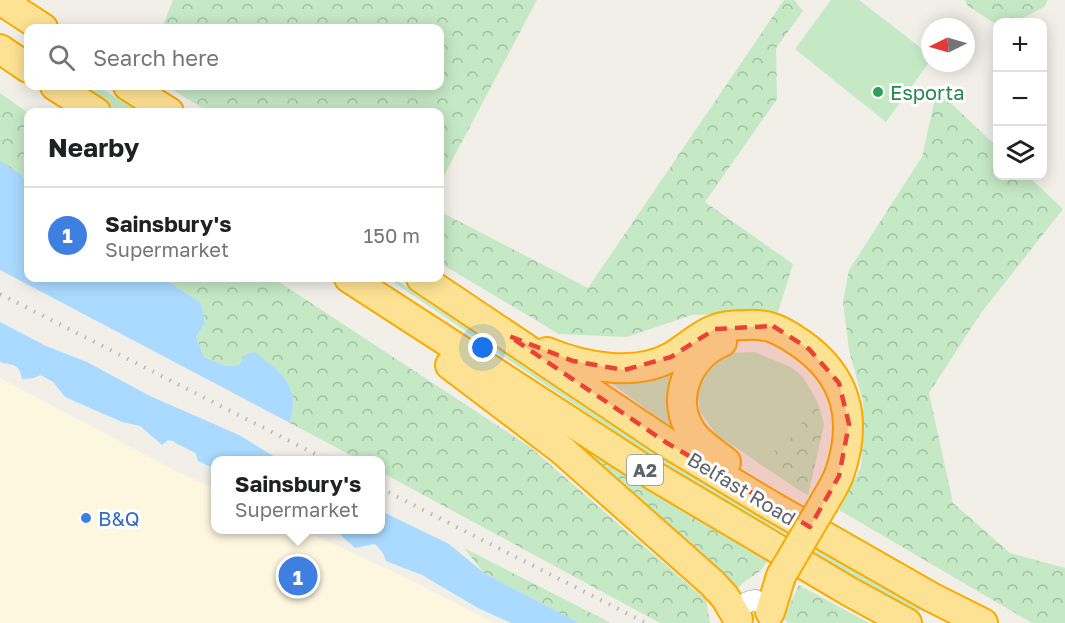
<!DOCTYPE html>
<meta charset="utf-8">
<style>
:root{--surface:#fff;--page:#f6f6f6;--text:#202124;--muted:#757577;--line:#e0e0e0;--accent:#b45309}
body{margin:0;font-family:"Golos Text",sans-serif;background:var(--page);color:var(--text)}
.controls{position:absolute;right:18px;top:18px;display:grid;overflow:hidden;border-radius:12px;box-shadow:0 3px 15px #0003}
.controls button{width:54px;height:54px;display:grid;place-items:center;padding:0;border:0;border-bottom:2px solid var(--line);background:var(--surface);color:var(--text);font:30px sans-serif}
.compass{position:absolute;left:921px;top:18px;width:54px;height:54px;border-radius:50%;background:var(--surface);box-shadow:0 3px 15px #0003;rotate:265deg}
.you{position:absolute;left:483px;top:348px;width:21px;height:21px;margin:-15px;border:4px solid #fff;border-radius:50%;background:#1a73e8;box-shadow:0 0 0 9px #1a73e833}
.badge{display:grid;place-items:center;width:39px;height:39px;border-radius:50%;background:var(--accent);color:#fff;font-size:20px;font-weight:700}
.pin{position:absolute;translate:-50% -50%;border:3px solid #fff;box-shadow:0 2px 6px #0006}
.popup{position:absolute;left:211px;top:456px;width:174px;height:78px;box-sizing:border-box;display:grid;place-content:center;border-radius:12px;background:var(--surface);filter:drop-shadow(0 2px 4px #0005);font-size:20px;white-space:nowrap;color:var(--muted)}
.popup b{font-size:22px;color:var(--text)}
.popup::after{content:'';position:absolute;left:50%;top:100%;margin-left:-12px;border:12px solid transparent;border-top-color:var(--surface)}
.list{margin:0;padding:0;list-style:none}
h2{display:flex;justify-content:space-between;align-items:center;height:78px;margin:0;padding:0 24px;font-size:26px}
h2 small{font-size:20px;font-weight:400;color:var(--muted)}
.list li{display:grid;grid-template-columns:39px 1fr auto;gap:18px;align-items:center;box-sizing:border-box;height:96px;padding:0 24px;border-top:2px solid var(--line)}
.list b{display:block;font-size:22px;white-space:nowrap}
.list p{margin:0;font-size:20px;white-space:nowrap;color:var(--muted)}
.list em{font-size:20px;font-style:normal;color:var(--muted)}
.icon{flex:none;width:33px;height:33px;fill:none;stroke:currentColor;stroke-width:2;stroke-linecap:round;stroke-linejoin:round}
.map{position:relative;flex:none;width:1065px;height:623px;overflow:hidden}
.search{position:absolute;background:var(--surface);box-shadow:0 3px 15px #0003;left:24px;top:24px;width:420px;height:66px;display:flex;align-items:center;gap:15px;box-sizing:border-box;padding:0 21px;border-radius:12px;color:var(--muted);font-size:22px}
.panel{position:absolute;background:var(--surface);box-shadow:0 3px 15px #0003;left:24px;top:108px;width:420px;height:174px;border-radius:12px}
.map>svg:first-child{display:block}
.commercial{fill:#fef7e0}
.green{fill:#c5e8c5}
.forest{fill:url(#forest-crowns)}
.water{fill:#aadaff}
.lines{fill:none;stroke-linecap:round;stroke-linejoin:round}
.stream{stroke:#aadaff;stroke-width:4}
.minor-casing{stroke:#b5b8bc;stroke-width:22}
.highway-casing{stroke:#f9ab00;stroke-width:32}
.minor{stroke:#fff;stroke-width:20}
.highway{stroke:#fde293;stroke-width:28}
.rail{stroke:#b6b7b8;stroke-width:4;stroke-dasharray:1.5 8;stroke-linecap:butt}
.highway-bridge-casing{stroke:#f9ab00;stroke-width:32;stroke-linecap:butt}
.highway-bridge{stroke:#fde293;stroke-width:28}
.marked{fill:#ea4335;fill-opacity:0.2;stroke:#ea4335;stroke-width:4.5;stroke-dasharray:12 8;stroke-linejoin:round}
.leisure-dot{fill:#2e9e5b;stroke:#fff;stroke-width:2}
.shop-dot{fill:#3f7fe0;stroke:#fff;stroke-width:2}
.labels{text-anchor:middle;dominant-baseline:central;stroke-width:6;stroke-linejoin:round;paint-order:stroke}
.shield{fill:#fff;stroke:#8f9295;stroke-width:1.5}
.shield-label{font-size:18px;font-weight:bold;fill:#5f6368}
.leisure-label{font-size:20px;fill:#27864d;stroke:#fff;text-anchor:start}
.street-label{font-size:20px;fill:#5f6368;stroke:#fff}
.shop-label{font-size:20px;fill:#366cbe;stroke:#fff;text-anchor:start}
</style>
<div class="map">
<svg width="1065" height="623" viewBox="0 0 1065 623">
<defs>
<pattern id="forest-crowns" width="20" height="18" patternUnits="userSpaceOnUse" patternTransform="scale(1.5)"><rect width="20" height="18" fill="#c5e8c5"/><path d="M2 6a3 3 0 1 1 6 0M12 15a3 3 0 1 1 6 0" fill="none" stroke="#a3c0a4"/></pattern>
</defs>
<rect width="100%" height="100%" fill="#f1efe8"/>
<path class="commercial" d="M0,378L174,470L215,489L216,530H303L413,581L494,623H0Z"/>
<path class="green" d="M831,0H859L930,55V61L886,122L795,49Z
M78,86H97L139,112H120Z
M387,278H393L553,382L920,605L921,610L915,612L862,582L776,529L735,508L644,451Z
M697,344L684,437L608,381Z
M754,352L791,367L803,377L818,403L824,424L808,495L800,491L737,448L718,437L700,412L697,393L706,366L727,353Z"/>
<path class="forest" d="M173,0H537L440,183V112H209L166,86H440V28H162Z
M784,0H794L803,11L776,48L777,99L705,202L793,264L778,312L692,315L627,337L559,334L440,263V218L443,213L588,288Z
M965,0H1048L1044,7L1016,22H998L997,25L968,6Z
M937,90L997,147L998,176H1028L1063,209L981,313L929,393L953,503L1010,553L1065,568V623H1032L839,510L861,467L863,401L849,350L843,301L849,270L922,157Z
M0,93L28,113V186L0,162Z
M163,278H273L530,447L706,600L710,623H660L381,472L380,460H360L290,423C291,415 294,406 293,399C291,374 265,363 246,354L239,365L225,366L204,357L196,337L205,323L201,303Z
M811,390L824,424L808,495L757,462L784,445L801,426Z
M575,443L648,489L768,561L760,571L732,591Z
M464,548L611,623H579L484,573Z
M799,585L869,623H789L783,619Z"/>
<path class="water" d="M0,161L20,174L28,183V278H163L201,303L205,323L196,337L204,357L225,366L239,365L246,354L255,352C269,364 292,378 293,399C294,407 291,416 290,423L0,270Z
M0,322L46,346L87,362L150,396L239,435L280,460H216L215,469L198,461L195,451L183,443L168,440L162,445L140,426L122,422L65,397L50,378L42,374L34,378L22,379C19,362 13,366 0,362Z
M381,511L449,544L484,573L579,623H511L478,608L422,575L386,561L383,553L375,544L355,548L335,530H380Z"/>
<g class="lines">
<path class="stream" d="M39,372L54,380
M176,441L196,451"/>
<g class="minor-casing">
<path id="minor" d="M739,623C736,611 742,602 755,600L768,607L770,620"/>
</g>
<g class="highway-casing">
<path id="highway" d="M0,0L43,28
M0,49L28,68
M55,86L96,112
M128,86L169,112
M349,278L656,477L850,592L907,623
M421,278L667,443L770,505L931,597L983,623
M722,342C688,356 670,399 691,431C699,444 714,452 726,462
M547,352C583,367 635,377 671,357C685,349 698,336 713,330C722,326 735,325 745,325C768,323 781,330 800,343C848,376 858,421 839,475C835,485 829,494 824,503
M450,365L562,450L712,583L725,597L738,619
M770,612L781,576"/>
</g>
<use href="#minor" class="minor"/>
<use href="#highway" class="highway"/>
<path class="rail" d="M0,294L327,460
M380,488L646,623"/>
<g class="highway-bridge-casing">
<path id="highway-bridge" d="M781,576L824,503"/>
</g>
<use href="#highway-bridge" class="highway-bridge"/>
</g>
<path class="marked" d="M773,326L809,349L839,383L849,424L839,476L810,527L667,443L509,336L573,361L624,370L671,357L715,329Z"/>
<circle class="leisure-dot" cx="878" cy="92" r="6"/>
<circle class="shop-dot" cx="86" cy="518" r="6"/>
<g class="labels">
<rect class="shield" x="627" y="455" width="36" height="30" rx="4.5"/>
<g class="shield-label">
<text x="645" y="470">A2</text>
</g>
<g class="leisure-label">
<text x="890" y="92">Esporta</text>
</g>
<g class="street-label">
<text transform="translate(742 488) rotate(31)">Belfast Road</text>
</g>
<g class="shop-label">
<text x="98" y="518">B&amp;Q</text>
</g>
</g>
</svg>
<div class="controls">
<button>+</button>
<button>−</button>
<button><svg class="icon" aria-label="layers" viewBox="0 0 24 24"><path d="M12 4l9 5-9 5-9-5zM3 14l9 5 9-5"/></svg></button>
</div>
<svg class="compass" viewBox="-18 -18 36 36"><path d="M0-13l5 13h-10z" fill="#e53935"/><path d="M0 13l5-13h-10z" fill="#757577"/></svg>
<div class="you"></div>
<div class="pin badge" style="left:298px;top:576px;background:#3f7fe0">1</div>
<div class="popup"><b>Sainsbury's</b>Supermarket</div>
<div class="search"><svg class="icon" aria-label="search" viewBox="0 0 24 24"><circle cx="10" cy="10" r="6"/><path d="M15 15l6 6"/></svg>Search here</div>
<section class="panel">
<h2>Nearby<small></small></h2>
<ul class="list">
<li><span class="badge" style="background:#3f7fe0">1</span><div><b>Sainsbury's</b><p>Supermarket</p></div><em>150 m</em></li>
</ul>
</section>
</div>
